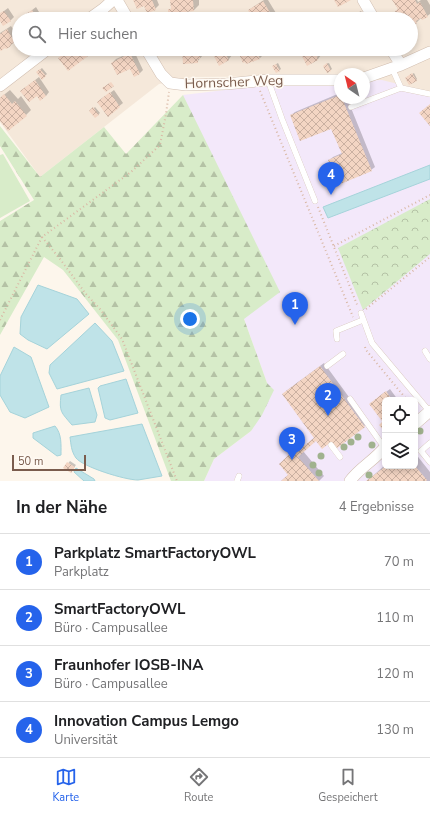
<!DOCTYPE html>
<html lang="de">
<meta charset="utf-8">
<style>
:root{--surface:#fff;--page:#f6f6f6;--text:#202124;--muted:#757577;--line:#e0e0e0;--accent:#2563eb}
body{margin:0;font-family:"Nunito Sans",sans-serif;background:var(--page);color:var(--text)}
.controls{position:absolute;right:12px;bottom:12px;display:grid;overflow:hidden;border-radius:6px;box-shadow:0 2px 6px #0003}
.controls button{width:36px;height:36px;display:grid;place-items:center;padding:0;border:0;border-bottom:1px solid var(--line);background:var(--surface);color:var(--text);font:20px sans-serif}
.compass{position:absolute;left:334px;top:68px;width:36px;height:36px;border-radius:50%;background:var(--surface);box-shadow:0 2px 6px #0003;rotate:325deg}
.scale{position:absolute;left:12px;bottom:10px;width:74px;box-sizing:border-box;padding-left:4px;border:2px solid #7a5c4d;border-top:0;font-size:11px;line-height:14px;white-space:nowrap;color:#7a5c4d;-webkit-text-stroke:3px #fffaf3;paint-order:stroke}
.you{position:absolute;left:190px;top:319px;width:14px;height:14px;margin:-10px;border:3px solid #fff;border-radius:50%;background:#1a73e8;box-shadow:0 0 0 6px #1a73e833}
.badge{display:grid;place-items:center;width:26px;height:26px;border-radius:50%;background:var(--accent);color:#fff;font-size:13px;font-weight:700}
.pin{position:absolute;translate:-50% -33px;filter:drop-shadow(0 1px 2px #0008)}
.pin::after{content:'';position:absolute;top:21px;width:14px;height:12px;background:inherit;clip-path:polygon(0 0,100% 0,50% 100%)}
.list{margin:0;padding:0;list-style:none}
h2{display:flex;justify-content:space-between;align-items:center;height:52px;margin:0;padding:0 16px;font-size:17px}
h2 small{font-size:13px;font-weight:400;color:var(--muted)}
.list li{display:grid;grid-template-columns:26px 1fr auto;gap:12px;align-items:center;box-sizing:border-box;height:56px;padding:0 16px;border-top:1px solid var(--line)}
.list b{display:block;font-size:15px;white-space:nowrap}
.list p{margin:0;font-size:13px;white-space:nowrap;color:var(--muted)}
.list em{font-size:13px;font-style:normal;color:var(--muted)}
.icon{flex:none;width:22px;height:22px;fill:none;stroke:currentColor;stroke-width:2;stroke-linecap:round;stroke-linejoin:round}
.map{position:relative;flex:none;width:430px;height:481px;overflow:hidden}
.search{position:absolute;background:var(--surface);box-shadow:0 2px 6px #0003;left:12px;right:12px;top:12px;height:44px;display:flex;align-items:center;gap:10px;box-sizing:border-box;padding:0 14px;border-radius:22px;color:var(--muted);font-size:15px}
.sheet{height:276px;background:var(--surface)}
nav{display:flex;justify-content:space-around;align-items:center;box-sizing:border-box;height:56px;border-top:1px solid var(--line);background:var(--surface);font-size:11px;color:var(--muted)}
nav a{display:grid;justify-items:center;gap:2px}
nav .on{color:var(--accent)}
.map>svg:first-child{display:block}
.residential{fill:#f5e8da;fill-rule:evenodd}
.education{fill:#f3e8fa;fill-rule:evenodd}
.green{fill:#d8ecc9}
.forest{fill:url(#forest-firs)}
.park{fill:url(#park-crowns)}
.water{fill:#bfe3e8;stroke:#a5d3da}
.shadow{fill:#0003}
.building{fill:url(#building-cross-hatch)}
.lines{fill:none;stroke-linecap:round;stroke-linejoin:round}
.lane-casing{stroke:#d1beb0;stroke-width:6}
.street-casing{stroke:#d1beb0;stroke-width:12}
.path{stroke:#d9b8a5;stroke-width:2;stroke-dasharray:1 3;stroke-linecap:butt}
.lane{stroke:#fff;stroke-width:5.5}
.street{stroke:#fff;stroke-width:11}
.tree{fill:#a0b28e}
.labels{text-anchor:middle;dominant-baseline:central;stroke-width:3;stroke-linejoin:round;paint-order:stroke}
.street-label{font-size:14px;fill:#7a5c4d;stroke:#fffaf3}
</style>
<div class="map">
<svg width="430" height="481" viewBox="0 0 430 481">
<defs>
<pattern id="forest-firs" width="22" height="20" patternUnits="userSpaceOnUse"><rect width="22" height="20" fill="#d8ecc9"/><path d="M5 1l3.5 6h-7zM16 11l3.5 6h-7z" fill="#b4c2a5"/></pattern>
<pattern id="park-crowns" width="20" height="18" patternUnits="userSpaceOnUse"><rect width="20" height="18" fill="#d8ecc9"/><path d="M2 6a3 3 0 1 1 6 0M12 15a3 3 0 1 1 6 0" fill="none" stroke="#b4c2a5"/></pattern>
<pattern id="building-cross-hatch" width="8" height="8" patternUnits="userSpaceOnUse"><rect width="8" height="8" fill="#f3d5c3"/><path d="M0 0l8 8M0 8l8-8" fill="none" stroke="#cab0a1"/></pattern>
</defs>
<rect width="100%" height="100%" fill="#fdf6ec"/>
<path class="residential" d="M0,0H430V92L364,77V74H340V76L193,77L159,84L40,177L0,122ZM19,19H411V49H19Z"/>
<path class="education" d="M382,80L430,92V481H204L214,459L251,431L267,383L244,319L183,95L275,84L340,82V98H364V81ZM385,400H415V466H385Z"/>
<path class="green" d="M3,154L30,201L0,218V155Z"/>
<path class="forest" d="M183,95L280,292L244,319L267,383L274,390L262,415L251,431L214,459L204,481H171L118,340L63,270L44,257L0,335V221L34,200L0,146V126L40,177L104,127L126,154Z"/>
<path class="park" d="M430,199V254L363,310L338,248Z"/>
<path class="water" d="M430,165V179L328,218L323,207Z
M38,285L77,299L89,314L47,349L28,340L20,334L21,317Z
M95,323L112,341L124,371L57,389L49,373L50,365Z
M14,347L31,357L49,407L25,418L10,412L0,395V376Z
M126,379L138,413L110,420L105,418L98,388L100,386Z
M89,388L97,415L95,422L72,425C61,412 59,412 61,395Z
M142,424L162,476C154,477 146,479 138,480C125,480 83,467 76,458C71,451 71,444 70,437Z
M55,426C62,434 61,445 61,455L57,456L33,438V433Z
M76,468L94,479L95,481H84L74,472Z"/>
<path class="shadow" d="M134,0H157L159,5L155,9L145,5Z
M171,0H199V5L194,10H169L172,8Z
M264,0H268L279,18L277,19H264L261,12L249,10L253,7Z
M393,0H417L418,2L421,0H427L430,5V14L423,19L422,17L417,22L412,25L411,19H387L398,9Z
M36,7L42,17L41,19H25L29,16L27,14Z
M8,8L14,17L10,21L0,19V14Z
M361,11L366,19H348L350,17Z
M11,26L18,37L11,45L7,48H0V33Z
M71,49H75V50L76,49H88L90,52L87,55H63Z
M184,49H229L232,55L229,59L220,64L214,55H203L197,62L183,50Z
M239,49H261L263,55L260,58Z
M311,49H320L321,52L320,53L321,55L318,59L307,65L305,54Z
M134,51L143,70L140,73L134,76L130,67L112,63L116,59Z
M278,63L281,69L277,72L273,66Z
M329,63L332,69L328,72L326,64Z
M42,68L47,74L42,78L37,72Z
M414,73L417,79L416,80L407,77Z
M39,77L49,92L46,96L37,95L25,88Z
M10,90L18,99L21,96L31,110L26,115L0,119L2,116L0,113V98Z
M114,90L123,103L108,115L102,99Z
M340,93V98H347L375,167L371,170L329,160L333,157L342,153L332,127L291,115L295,112Z
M95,107L100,113L95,117L91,111Z
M324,363L368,423L336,447L331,440H316L303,451L324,476L319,481H281L289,474L286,459L299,446L301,449L315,437L286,391Z
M390,389L398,400H385V417L370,404Z
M415,453L430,472V481H367L384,466L385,467L386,466H415Z
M70,461L76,465L72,470L65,467Z"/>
<path class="building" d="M133,0H152L156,10L147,13L144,6L137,9Z
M170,0H193L194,11L168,14V9H171Z
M334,0H351L338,7Z
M392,0H415L417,4L420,2L428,17L422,20L421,18L416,21L417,23L411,27V19H385L396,13L395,11L398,9Z
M263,1L274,19H263L260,14L252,18L248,10Z
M32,10L38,19H25L28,17L26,14Z
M4,11L11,21L3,26L0,21V13Z
M358,14L361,19H348Z
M341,15L343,18L342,19H333Z
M7,29L15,42L10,45L11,46L6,49L5,48L1,51L0,50V34Z
M76,49H82L88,56L68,71L58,58L70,50L71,53Z
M186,49H223L229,60L219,66L214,56H200V59H198V63L183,64L182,50Z
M237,49H256L260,59L246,64L245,62L243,63L242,61Z
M312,49L314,52L315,51L318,56L317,57L318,60L307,66L302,56L304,55L303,54Z
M327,49H337L330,53Z
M130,53L140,74L134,77L130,69L117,75L111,63Z
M327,63L331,71L327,73L323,66Z
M276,64L280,71L276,73L272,66Z
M40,69L46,76L42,80L36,72Z
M412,73L417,81L409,85L405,78Z
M35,80L46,96L40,101L37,96L29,102L20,91Z
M111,82L114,86L106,92L102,88Z
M110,92L120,107L108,117L97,102Z
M4,94L12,104L15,101L27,116L8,131L0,121V117L1,116L0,115V98Z
M340,95V98H342L372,171L338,185L328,160L342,154L331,129L300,141L290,115Z
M430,104V126L419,113Z
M93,107L99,115L95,118L89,111Z
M320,366L365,427L336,449L331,442L322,449L316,441L298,457L319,481H281L288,475L279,464L293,451L295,453L314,438L282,394Z
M386,391L392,400H385V418L382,421L369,404Z
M382,422L385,426V430L384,431L379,425Z
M67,462L75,467L71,473L63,468Z
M386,466H415L427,480L426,481H366Z"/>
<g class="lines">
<g class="lane-casing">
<path id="lane" d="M392,68L401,88L430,94
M268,80L282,119L315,201
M351,107L401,88
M361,313L372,343L430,412
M337,339L336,331L363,320
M425,351L430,359
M327,366L343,354
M350,399L384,447
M430,443L421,451L430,462
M331,445L340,457
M237,481L239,476"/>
</g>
<g class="street-casing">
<path id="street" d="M117,0L128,19
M363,0L374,19
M89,19L103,9L113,0
M146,49L161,74L170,83L186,85L226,84L268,80H340
M401,65L430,52
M364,78L401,65L391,49
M0,86L48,49
M415,424L430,411
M350,481C359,468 375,460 385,447"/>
</g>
<path class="path" d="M260,91L353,317
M318,207L358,307
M42,237L60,259L86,294L100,309L122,339L177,481
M334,246L430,195
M366,309L430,257
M0,320L42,237L131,172L160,145L166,114L169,92
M365,347L366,350L407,400"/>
<use href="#lane" class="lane"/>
<use href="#street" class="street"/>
</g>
<g class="tree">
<circle cx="420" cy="431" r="3.5"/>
<circle cx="358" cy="437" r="3.5"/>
<circle cx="351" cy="442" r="3.5"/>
<circle cx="372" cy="445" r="3.5"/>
<circle cx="344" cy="447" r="3.5"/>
<circle cx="321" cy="456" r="3.5"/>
<circle cx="313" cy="465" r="3.5"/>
<circle cx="319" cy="473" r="3.5"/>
<circle cx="369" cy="475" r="3.5"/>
</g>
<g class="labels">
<g class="street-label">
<text transform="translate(234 82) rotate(-2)">Hornscher Weg</text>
</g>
</g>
</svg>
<div class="controls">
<button><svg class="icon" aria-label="locate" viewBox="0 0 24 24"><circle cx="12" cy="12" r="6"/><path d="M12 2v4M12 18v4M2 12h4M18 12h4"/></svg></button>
<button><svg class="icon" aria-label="layers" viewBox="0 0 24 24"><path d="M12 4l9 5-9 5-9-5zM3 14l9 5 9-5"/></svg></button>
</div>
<svg class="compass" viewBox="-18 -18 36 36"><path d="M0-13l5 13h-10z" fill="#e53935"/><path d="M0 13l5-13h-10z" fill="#757577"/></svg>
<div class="scale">50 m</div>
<div class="you"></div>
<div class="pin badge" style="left:295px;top:325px">1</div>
<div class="pin badge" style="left:328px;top:416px">2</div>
<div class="pin badge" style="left:292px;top:460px">3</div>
<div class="pin badge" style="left:331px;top:195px">4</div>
<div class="search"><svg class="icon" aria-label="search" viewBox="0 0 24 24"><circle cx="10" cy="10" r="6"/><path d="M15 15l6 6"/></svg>Hier suchen</div>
</div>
<section class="sheet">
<h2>In der Nähe<small>4 Ergebnisse</small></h2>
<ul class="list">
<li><span class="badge">1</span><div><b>Parkplatz SmartFactoryOWL</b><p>Parkplatz</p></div><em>70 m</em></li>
<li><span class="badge">2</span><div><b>SmartFactoryOWL</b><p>Büro · Campusallee</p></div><em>110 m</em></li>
<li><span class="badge">3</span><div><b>Fraunhofer IOSB-INA</b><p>Büro · Campusallee</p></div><em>120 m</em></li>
<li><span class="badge">4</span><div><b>Innovation Campus Lemgo</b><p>Universität</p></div><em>130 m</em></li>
</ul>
</section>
<nav>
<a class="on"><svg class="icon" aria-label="map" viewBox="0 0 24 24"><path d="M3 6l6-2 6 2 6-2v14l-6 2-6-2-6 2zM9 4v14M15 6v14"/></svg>Karte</a>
<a><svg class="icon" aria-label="directions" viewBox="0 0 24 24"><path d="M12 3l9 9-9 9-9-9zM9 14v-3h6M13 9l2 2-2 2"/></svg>Route</a>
<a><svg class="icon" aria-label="saved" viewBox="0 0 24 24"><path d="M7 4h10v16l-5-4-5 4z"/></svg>Gespeichert</a>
</nav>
